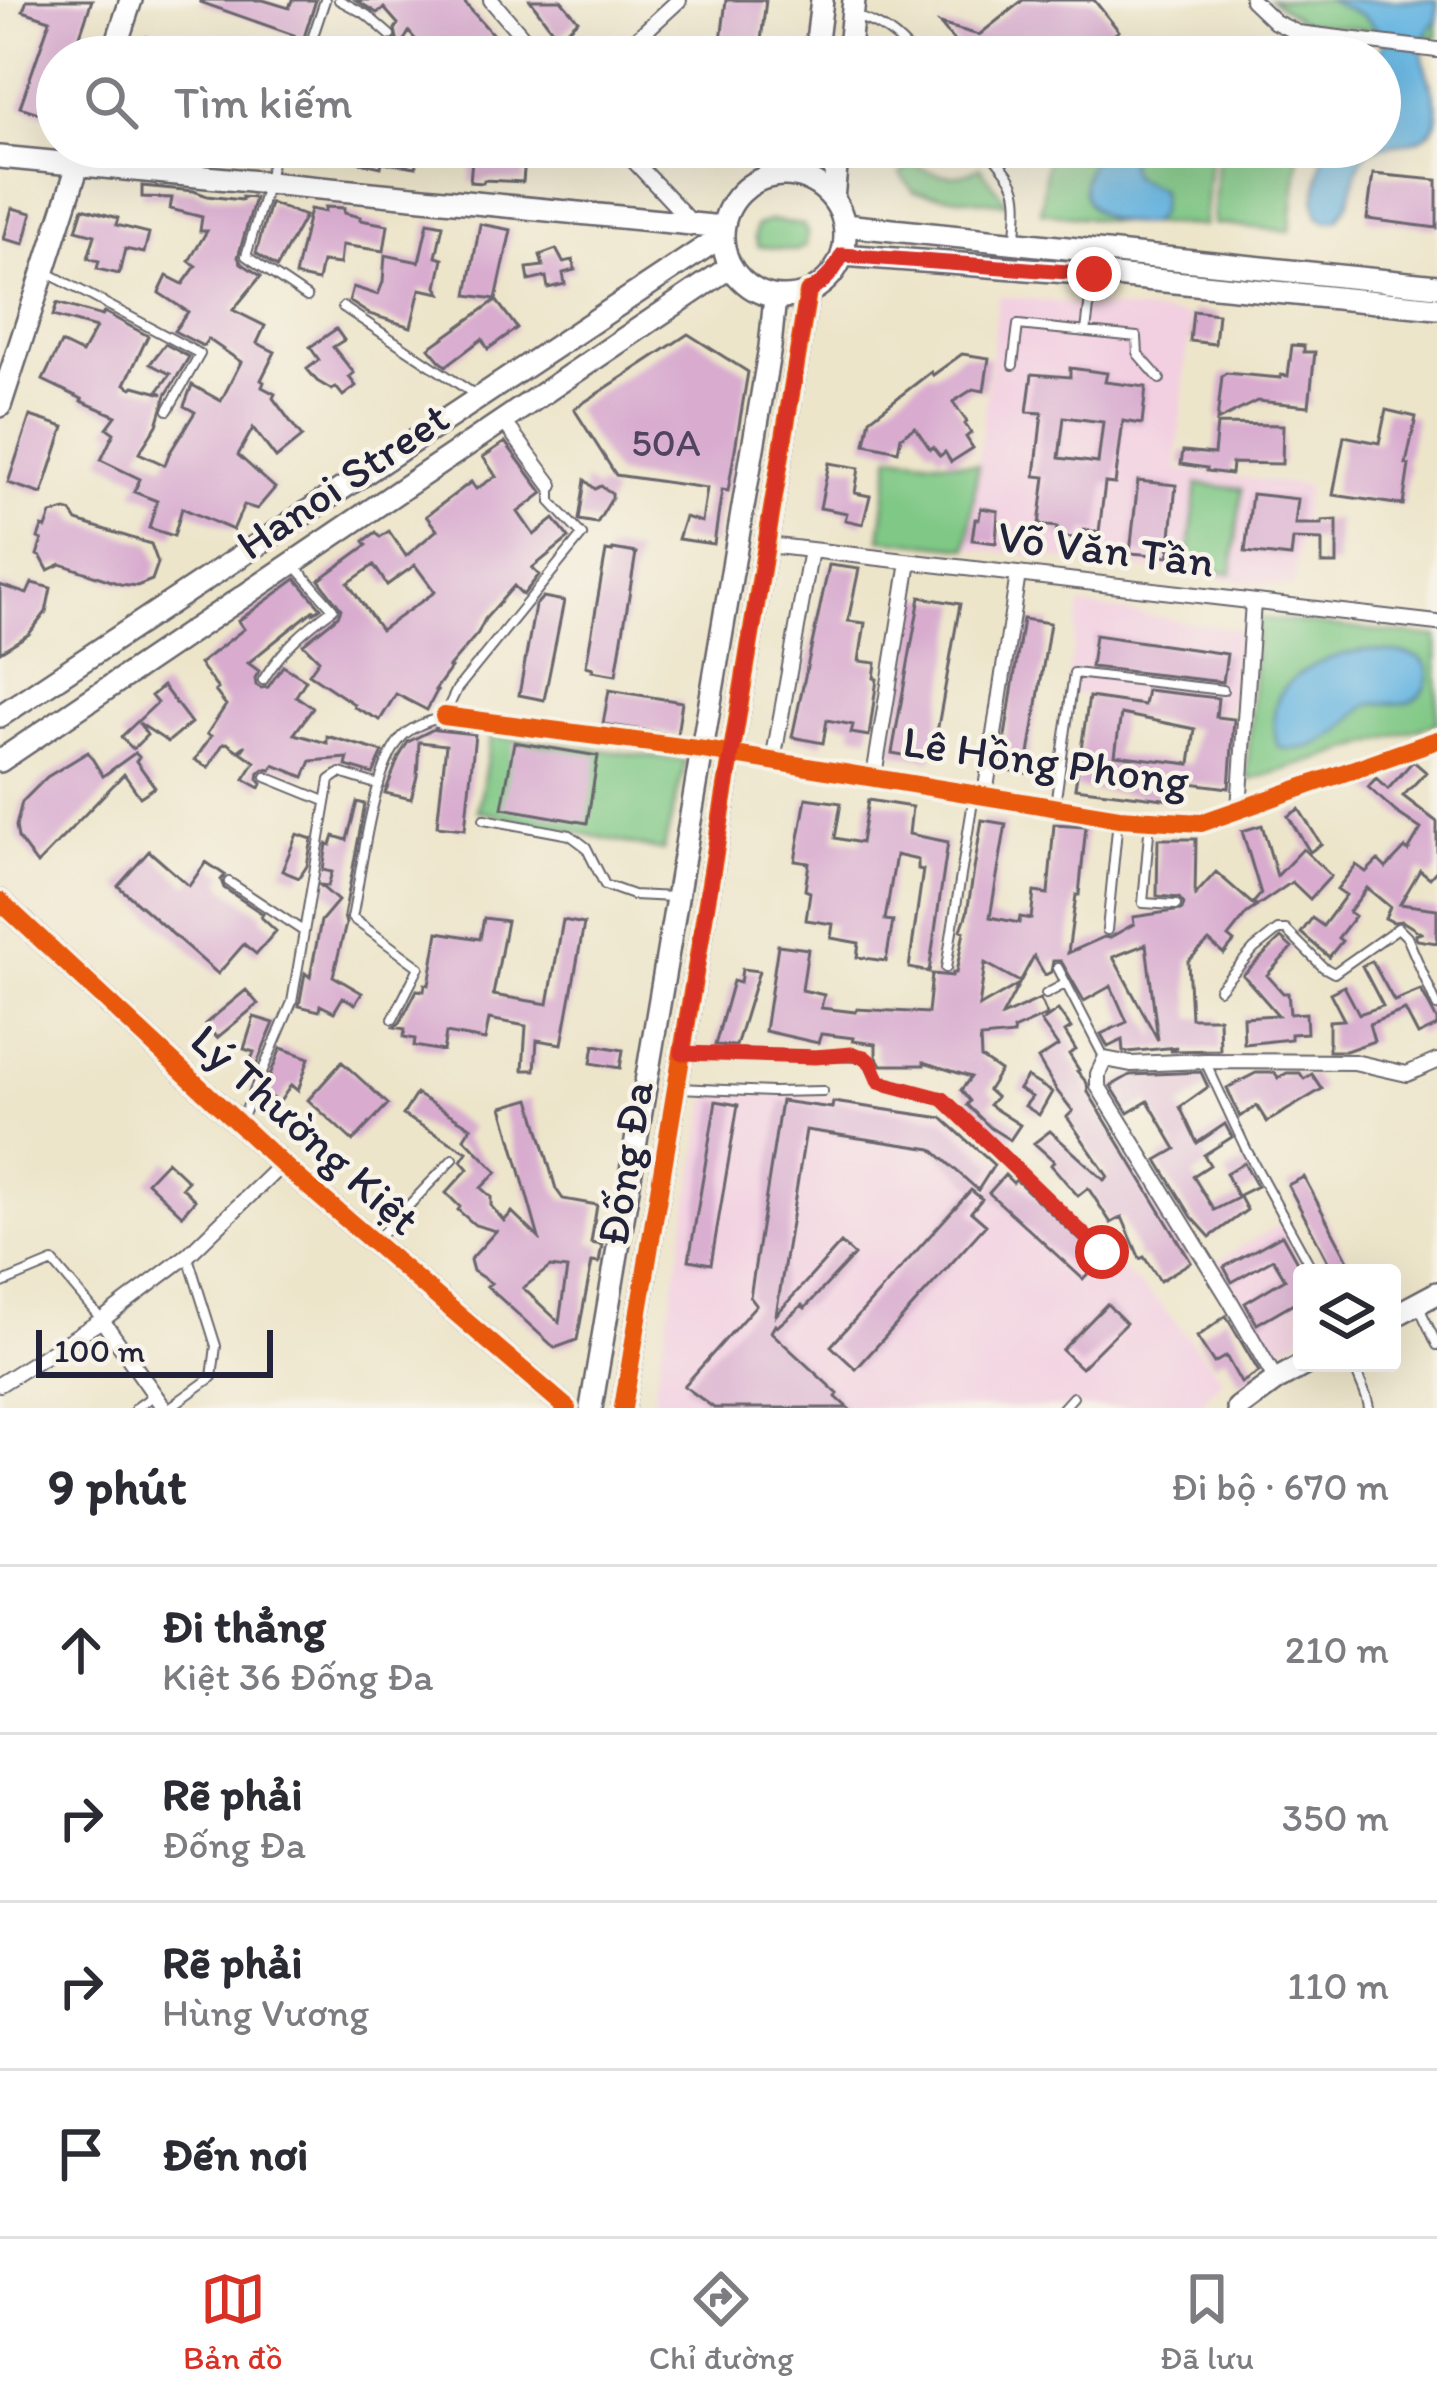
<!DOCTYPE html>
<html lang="vi">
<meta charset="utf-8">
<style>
:root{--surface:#fff;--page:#f2f2f3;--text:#2b2b33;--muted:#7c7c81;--line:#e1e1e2;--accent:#d93025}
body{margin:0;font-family:Itim,sans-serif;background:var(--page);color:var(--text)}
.controls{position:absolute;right:36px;bottom:36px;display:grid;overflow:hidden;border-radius:12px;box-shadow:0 12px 48px #0002}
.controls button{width:108px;height:108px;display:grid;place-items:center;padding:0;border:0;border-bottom:3px solid var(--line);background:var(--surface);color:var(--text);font:60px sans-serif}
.scale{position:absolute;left:36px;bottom:30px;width:237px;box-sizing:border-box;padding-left:12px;border:6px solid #22223b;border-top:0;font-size:33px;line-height:42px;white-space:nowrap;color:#22223b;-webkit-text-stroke:9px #f7f3e8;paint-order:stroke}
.stop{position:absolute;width:36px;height:36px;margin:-27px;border:9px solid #d93025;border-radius:50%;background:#fff}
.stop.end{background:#d93025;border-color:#fff;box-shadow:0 3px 12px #0008}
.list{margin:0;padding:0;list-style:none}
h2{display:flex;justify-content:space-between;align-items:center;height:156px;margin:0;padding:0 48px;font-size:51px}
h2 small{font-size:39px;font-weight:400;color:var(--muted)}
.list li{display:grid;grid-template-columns:78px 1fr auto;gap:36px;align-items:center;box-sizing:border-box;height:168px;padding:0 48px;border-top:3px solid var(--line)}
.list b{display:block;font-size:45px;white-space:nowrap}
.list p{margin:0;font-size:39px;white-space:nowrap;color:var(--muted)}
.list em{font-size:39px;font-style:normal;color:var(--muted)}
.icon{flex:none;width:66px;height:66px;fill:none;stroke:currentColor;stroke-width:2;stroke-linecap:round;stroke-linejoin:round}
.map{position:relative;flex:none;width:1437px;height:1408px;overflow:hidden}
.search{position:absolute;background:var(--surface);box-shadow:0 12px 48px #0002;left:36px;right:36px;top:36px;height:132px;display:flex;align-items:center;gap:30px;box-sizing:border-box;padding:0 42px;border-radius:66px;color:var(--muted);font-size:45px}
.sheet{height:828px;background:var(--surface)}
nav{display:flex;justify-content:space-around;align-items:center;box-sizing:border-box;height:168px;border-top:3px solid var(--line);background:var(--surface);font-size:33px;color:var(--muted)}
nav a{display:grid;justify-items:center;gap:6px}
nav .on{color:var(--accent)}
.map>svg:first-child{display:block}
.built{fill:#f2cfe1}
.green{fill:#7fc885;stroke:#507560;stroke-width:3}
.water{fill:#66b5e1;stroke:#446c8e;stroke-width:3}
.building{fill:#d8abcf;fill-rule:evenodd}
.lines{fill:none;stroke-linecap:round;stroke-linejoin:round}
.lane-casing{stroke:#69666d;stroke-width:12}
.street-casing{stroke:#69666d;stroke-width:18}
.secondary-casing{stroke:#69666d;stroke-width:26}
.primary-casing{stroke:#69666d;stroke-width:26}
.lane{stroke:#fff;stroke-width:8}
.street{stroke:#fff;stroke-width:14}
.secondary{stroke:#fff;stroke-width:21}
.primary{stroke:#fff;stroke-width:21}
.cycleway-casing{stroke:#f7f3e8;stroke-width:26}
.cycleway{stroke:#e8590c;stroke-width:18}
.route{stroke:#d93025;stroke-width:15}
.labels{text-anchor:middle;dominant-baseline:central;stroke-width:9;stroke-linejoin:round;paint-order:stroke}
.number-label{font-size:39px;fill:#504460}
.street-label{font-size:45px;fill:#22223b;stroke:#f7f3e8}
</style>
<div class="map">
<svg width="1437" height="1408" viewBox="0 0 1437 1408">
<rect width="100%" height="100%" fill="#f7f3e8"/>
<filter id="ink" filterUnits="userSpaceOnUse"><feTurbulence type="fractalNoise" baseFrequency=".00833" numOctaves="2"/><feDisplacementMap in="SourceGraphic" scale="24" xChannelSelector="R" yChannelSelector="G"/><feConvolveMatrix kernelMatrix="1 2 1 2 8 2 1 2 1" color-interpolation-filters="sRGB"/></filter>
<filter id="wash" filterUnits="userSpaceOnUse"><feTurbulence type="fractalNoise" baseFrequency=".004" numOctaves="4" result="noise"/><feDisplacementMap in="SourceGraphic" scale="48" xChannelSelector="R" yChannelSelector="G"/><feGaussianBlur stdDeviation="2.7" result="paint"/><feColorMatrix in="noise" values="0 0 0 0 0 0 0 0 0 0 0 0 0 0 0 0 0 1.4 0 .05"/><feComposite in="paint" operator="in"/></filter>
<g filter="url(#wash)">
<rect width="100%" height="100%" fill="#ede5ca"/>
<path class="built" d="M999,296L1190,316L1176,469L1307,486L1293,587L967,548Z
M1080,605L1240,630L1229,713L1065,693Z
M709,1094L833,1095L945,1111L1158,1302L1223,1379L1197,1408H651Z
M1281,1224L1308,1273H1302V1337L1267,1355L1215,1262Z"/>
<path class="green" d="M1271,0H1437V38L1302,22Z
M1048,147H1211L1204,226L1113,222L1041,212Z
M1218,147H1300L1290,231L1213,224Z
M912,163C934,176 958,181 980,167L1008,204L914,192L900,174Z
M771,220L803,225L807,232L806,245L796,251L758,246L755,237L756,226Z
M891,455L978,465L967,548L880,539Z
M1197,484L1242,489L1232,573L1187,568Z
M1258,618L1437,637V723L1251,780L1247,774Z
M491,736L686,761L663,851L478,811Z"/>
<path class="water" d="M1327,0H1437V20C1404,52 1437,78 1437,115C1430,154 1389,137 1368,152C1354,164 1355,187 1348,203C1347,206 1340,216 1338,219L1327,221L1318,216L1315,201L1324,147H1380V57H1376L1383,46V36L1366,18Z
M1117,147H1133L1129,166L1132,176L1161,190C1161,200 1162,212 1155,219C1149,226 1145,224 1137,224C1098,222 1070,203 1091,162L1111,153Z
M1366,650C1382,652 1410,651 1422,660C1435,671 1427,692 1414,700C1400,708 1381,699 1367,706C1356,711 1349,724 1339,732C1323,744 1298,754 1278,747C1273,730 1271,706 1282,691C1299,667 1338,653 1366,650Z"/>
<g id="blocks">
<path class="building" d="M27,0H92L76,47L98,54L97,57H57V119L20,107L50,20L23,11Z
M200,0H263L289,8L292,0H316L299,53H285L294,35L200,2Z
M356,0H462L513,57H431L409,32L398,50L387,43L397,39L395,29L398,24L384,8L377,13Z
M530,0H561L578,20L558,38Z
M726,0H766L759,57H719Z
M1023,0H1094L1119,31L1086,57H951L961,49L940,24L979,35Z
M146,37L203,53V57H140Z
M282,147H420L416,167L382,162L381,167L324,154L322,161L282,153Z
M473,147H526L523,182L484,180L483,183L470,182Z
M1373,174L1437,180V228L1367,219Z
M142,186L194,191L207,196L242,200V197L255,198L238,257L241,263L261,276L233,310L265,326L257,343L275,352L261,380L264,382L262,387L275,394L273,398L302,437L276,458L253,428L238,455L275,488L257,509L244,505L233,530L182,508L174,536L149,528L157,501L134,492L140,479L101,460L114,433L107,428L116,416L81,401L82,399L43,380L61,343L82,353L96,328L53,316L57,303L102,316L104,312L148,336L125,384L132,388L134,386L163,394L158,391L170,374L150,364L165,344L189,357L166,395L157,425L139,453L165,465L169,454L195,412L184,406L192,385L221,401L241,362L208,339L203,346L174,331L188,312L159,293L167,276L183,284L196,266L189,261L207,231H200L202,217L170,209L172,198L142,197Z
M270,203L305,216L277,267L256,253Z
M325,207L344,208V213L360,217V220L388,225L384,251L342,245L340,264L322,262L318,281L295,276L310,209L325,212Z
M12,208L32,213L24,244L4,239Z
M83,208L118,218L116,225L149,233L144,253L125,249L119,274L97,269L99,261L88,258L95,235L76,230Z
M428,222L443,225L436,257L443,259L437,287L441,293L420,289L411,327L369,314L349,301L353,287L378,295L383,282L385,255L419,262Z
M480,224L511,230L496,299L467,295Z
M556,249L563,262L573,260L575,270L563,273L565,284L548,288L546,277L529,281L527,268L543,266L540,255Z
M496,300L517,328L488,349L482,339L446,366L440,361L429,348Z
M1193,311L1218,314L1215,344L1190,341Z
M336,329L344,340L333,347L354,373L349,377L356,386L343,396L336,387L332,390L317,381L307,369L319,360L310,347Z
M688,334L748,372L728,491L722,490L714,544L678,539L685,517L702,522L707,488L616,475L574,409Z
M1292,345L1304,346V352H1315L1309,406L1257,401L1217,421L1222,376L1226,373L1281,378V375L1288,376Z
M962,354L989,358L984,391L973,389L953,402L967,422L965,424L971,433L966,437L973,448L951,462L945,452L940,456L933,447L930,449L915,427L901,437L898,451L865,444L870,419L931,372L933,375Z
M1070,368L1107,373L1105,382L1146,387L1142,424L1123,421L1115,484L1105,483L1099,532L1084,530L1083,539L1056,536L1057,527L1039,525L1045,477L1035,476L1042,413L1027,412L1032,374L1070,377ZM1064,417L1103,422L1098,463L1059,458Z
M1386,410L1416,417L1406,464L1409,465L1403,505L1333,495L1344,436L1379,443Z
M30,416L64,427L42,494L8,483Z
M1217,424L1283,425L1282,464L1232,463L1231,474L1207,471V468L1181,464L1183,451L1214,454Z
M505,442L543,493L518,512L534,535L554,519L569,538L532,568L539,575L523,595L514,586L485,619L478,633L449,667L451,668L435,690L437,691L427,710L396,694L380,720L354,707V704L309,674L319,660L303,644L338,616L341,609L319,580L367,545L364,541L376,532L380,537L389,531L406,556L437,530L426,516L471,482L476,489L496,476L483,457ZM374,565L387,585L415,565L435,592L381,630L348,583Z
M829,463L859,468L855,493L870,496L863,524L845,520L847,513L820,508Z
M585,480L595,489L601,486L612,493V498L597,523L579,520Z
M1138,481L1176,485L1169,556L1130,553Z
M1252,494L1298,499L1295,524H1322V521L1337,520V564H1322V540L1293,539L1291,557L1245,552Z
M981,508L998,511L996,543L972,540L975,519H979Z
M66,510L71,512L77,521L151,544L158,563L152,580L137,586L120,584L61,564L48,570L41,557L37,555L42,540L38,538L42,527L46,528L51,514Z
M613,549L636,553L616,675L592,671L593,668L586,666L606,551L612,552Z
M829,565L859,569L848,621L865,623L859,661L876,663L874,678L877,679L869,736L851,733L853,725L827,720L823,743L792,737Z
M296,579L321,608L312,614L315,609L248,663L259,671L255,678L256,685L261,688L268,687L283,666L306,680L296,696L313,708L294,734L327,743V736L383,752L373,774L346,766L348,758L311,761L304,777L274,765L271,770L264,769L259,773L258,779L262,784L260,788L244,779L255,762L241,752L246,745L238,751L227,743L223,744L208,768L195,760L211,736L207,734L226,705L215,691L218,689L199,664L244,629L238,621Z
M32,583L51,588L46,612L29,634L0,652V585L27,594Z
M543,597L564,601L544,700L519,695L535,606Z
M920,597L960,604L932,760L892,753Z
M1023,619L1050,623L1026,773L1000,769Z
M1095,635L1227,654L1223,682L1091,667Z
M163,686L191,723L168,742L139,723L147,735L133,749L121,737L157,703L151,696Z
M609,690L682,702L677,735L603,724Z
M1147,690L1218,698L1216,717L1234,719L1229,788L1182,782L1180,801L1075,788L1089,697L1144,705ZM1121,714L1195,729L1190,764L1115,755Z
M436,728V730L475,734L465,829L437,826L446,745L419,742L417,776L411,799L385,793L399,757L408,742Z
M514,742L598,756L587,823L502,808Z
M88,752L103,776L135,753L139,757L136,761L155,787L140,797L124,774L37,864L18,838L16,826L22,802L47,777Z
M1413,761L1426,772L1403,796L1437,822V870L1430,878L1420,870L1400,904L1437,909V943L1417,940L1415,935L1421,933L1402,921L1393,922L1385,918L1390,907L1367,888L1349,912L1355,916L1338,938L1342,941L1329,957L1301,933L1312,918L1323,926L1346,895L1337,889L1356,865L1366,872L1378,860L1386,868L1405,848L1408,851L1421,829L1396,812L1368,787L1376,778L1388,789Z
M806,798L841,803L835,838L861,843L868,800L912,807L909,834L948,842L929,972L909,968L923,870L918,869V860L896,855L885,920L893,921L886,961L857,957L859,943L831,938L833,924L806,920L810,892L805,890L809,863L795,861Z
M357,802L365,804L344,916L346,924L333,976L362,993L355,1004L343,997L334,1012L320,1005L319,1011L299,1006L305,973L310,977L321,921L338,901L320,885L328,886L332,872L323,870L327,844L331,845L334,836L347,840Z
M1299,809L1321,844L1310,852L1288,816Z
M982,820L1006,824L990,917L1019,923L1020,917L1031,919L1034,892L1048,894L1054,824L1086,826L1079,895H1076L1068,953L1104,937L1109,938L1134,924L1133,917L1182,910L1184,904L1179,898L1157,896L1158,839H1196L1195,895L1216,872L1256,907L1247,913L1228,937L1234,942L1224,954L1209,941L1188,961L1191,1018H1219L1220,1050L1170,1051L1177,1047L1128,1052L1123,1051L1122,1040L1108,1047L1101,1034L1127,1022L1111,986L1084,1001L1061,961H1053L1051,972L1045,975L1034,956L1020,982L985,963L979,1007L1019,984L1002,1016L1040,999L1047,1015L1013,1030L1014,1035L980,1038L981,1058L1000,1071L988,1090L996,1097L989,1105L1020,1125L1010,1140L991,1128L967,1105L970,1101L961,1090L971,1077L924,1062V1065H881L876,1056V1044L853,1041L854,1038L821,1034L818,1043L765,1031L778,945L808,949L802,990L824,995L821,1008L856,1012L857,1009L928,1013L932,974L952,976L953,973H956L964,931L961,930L967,913ZM1146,944L1158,1040L1113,957Z
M1262,825L1277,876L1303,849L1331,876L1310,899L1292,882L1257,906L1254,902L1261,894L1242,831Z
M297,834L312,839L307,866L299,878L282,871Z
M149,851L189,886L206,862L225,875L221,880L224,888L263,914L261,917L276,931L256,954L244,944L218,974L118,886Z
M484,918L507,921L493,995L548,1004L563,920L584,924L562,1044L537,1040L535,1070H523L526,1026L489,1019L485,1040L446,1033L443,1051L414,1046L415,1039L404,1037L405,1029L394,1027L400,1023L417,990L424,991L425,984L429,985L438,932L480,939Z
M1281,938L1292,948L1267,975L1283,993H1288L1290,1014L1306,1013L1307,1033L1291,1034V1039L1244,1044L1243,1017L1278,1015L1243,975Z
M1372,961L1394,1001L1421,990L1437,1020V1026L1418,1035L1405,1010L1369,1024L1374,1041L1346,1051H1329V1021L1344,1020L1330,993L1344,986L1359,1014L1383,1006L1362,966Z
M742,969L759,971L736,1046L715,1045L733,981L740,983Z
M246,990L258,1004L217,1038L205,1024Z
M1058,1010L1071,1028L1065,1032L1076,1050L1069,1054L1079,1070L1077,1071L1087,1083L1088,1092L1191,1262L1160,1281L1144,1257L1140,1259L1122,1217L1111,1223L1088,1188L1078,1196L1051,1165L1054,1161L1034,1143L1050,1131L1104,1180L1108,1177L1067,1117L1073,1111L1057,1091L1038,1059L1058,1046L1041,1022Z
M254,1017L274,1023L252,1075L246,1073L254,1052L244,1049Z
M594,1045L623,1050L620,1068L591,1063Z
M281,1048L309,1058L298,1091L291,1085L279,1103L263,1091L270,1081L268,1080Z
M342,1062L388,1104L353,1141L308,1100Z
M1201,1072L1208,1087L1180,1107L1197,1143L1225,1124L1232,1137L1204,1155L1210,1165L1193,1176L1214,1210L1240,1197L1247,1210L1210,1237L1192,1217L1157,1160L1176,1149L1148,1101L1128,1113L1111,1086L1130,1075Z
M1256,1073H1275L1278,1078L1287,1073H1300L1304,1079L1312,1074L1322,1089L1267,1122L1257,1106L1240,1117L1227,1088Z
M1027,1077L1052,1092L1039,1115L1025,1106L1032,1097L1019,1089Z
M416,1094L471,1127L464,1138L497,1172L481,1188L491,1197V1206L504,1221L512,1212L539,1238L502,1107L530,1099L556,1189L563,1199L597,1205L591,1243L602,1245L599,1263L592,1262L577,1340L555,1348L487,1286L491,1283L473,1271L470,1260L496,1231L475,1225L458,1210L460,1207L446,1193L468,1169L461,1161L467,1152L403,1115ZM550,1267L567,1269L559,1322L523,1288Z
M716,1101L738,1105L711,1264L689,1260Z
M781,1101L832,1108L833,1102L942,1118L994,1165L978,1190L932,1149L806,1130L776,1315L841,1243L854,1255L805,1308L802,1305L777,1327L775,1325L771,1332L838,1394L836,1397L848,1408H714L684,1386L756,1305L750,1297Z
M167,1161L188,1181L182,1187L195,1200L182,1215L147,1182Z
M1244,1163L1257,1186L1237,1196L1226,1173Z
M1005,1175L1013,1183L1016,1180L1101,1260L1083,1279L989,1193Z
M1304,1177L1352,1268L1341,1273H1334L1288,1185Z
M971,1190L982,1199L971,1212L986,1225L856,1369L831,1346Z
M1282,1235L1302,1271V1298L1257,1324L1245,1303L1285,1279L1273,1259L1232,1282L1224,1267Z
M1107,1304L1126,1323L1081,1368L1062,1350Z
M1226,1316L1259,1372L1241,1383L1226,1356L1214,1363L1197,1337Z"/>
</g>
</g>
<g filter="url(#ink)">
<use href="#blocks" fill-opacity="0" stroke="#69666d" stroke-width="3"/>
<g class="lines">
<g class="lane-casing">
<path id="lane" d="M339,0L367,15L390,35
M854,16C881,24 897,35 915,57
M306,57L325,0
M274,147L268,183L246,256L307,297
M986,147C1019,187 1020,184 1016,237
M195,175L202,147
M46,272L200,354L168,410
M343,307L477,396
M1086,331L1093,275
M1013,365L1018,325L1137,337L1138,354L1160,379
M263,680C282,649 304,630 333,609L297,568
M266,777L325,801
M1055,805L1074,673L1223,690
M484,819L570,835L586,847L605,885L633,895L674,897
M1150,821L1143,903L1176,905
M229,882L303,931
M1107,930L1118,819
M946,968L974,795
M1058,968L1104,1057
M1219,989L1254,949L1278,930H1286L1323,967L1334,973L1398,928L1407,937L1437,1006
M1046,994L1065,984
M393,1019L419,967L352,918C362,871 371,771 402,737C412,726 430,721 444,716L457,689L582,535L551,502V487
M683,1053L864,1057L871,1063L879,1082L943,1099L1102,1252
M1205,1061L1247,1151L1314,1273
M678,1088L772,1092L823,1091
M240,1124L292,1002L330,780L340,773L379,785
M375,1241L453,1159
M0,1284L53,1262L101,1319
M1418,1305L1437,1345
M1354,1363C1357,1379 1367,1392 1369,1408
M136,1408L153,1396
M169,1408L212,1377L216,1346L188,1257
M1063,1408L1073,1397"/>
</g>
<g class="street-casing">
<path id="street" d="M491,0L540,57
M1252,0L1275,22L1298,33L1437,50
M617,57L679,0
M621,147L691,222
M502,419L551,485
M768,545L1437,623
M444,716L704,750L1119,818L1201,823L1437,740
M773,761L811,550
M874,776L909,562
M985,795L1018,574
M1239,809L1253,602
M102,1320L164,1408
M1276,1380L1228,1297L1098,1086V1074L1105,1059L1131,1064L1205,1061L1354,1062L1407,1074L1437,1061
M0,1384L102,1320L188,1255L282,1164"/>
</g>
<g class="secondary-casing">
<path id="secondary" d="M112,57L131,0
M815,57L822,0
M848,57L854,0
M0,157L723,227
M794,175L803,147
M833,199L838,147
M0,406L84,147
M0,901L282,1164L567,1408
M1392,1317L1437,1293
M591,1408L770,347L775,297
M623,1408L808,292
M1238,1408L1276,1380L1307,1363"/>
</g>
<g class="primary-casing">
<path id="primary" d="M723 236a61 61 0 1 1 122 0a61 61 0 1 1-122 0Z
M844,225L1437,286
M842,255L1094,274L1437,308
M0,716L722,236
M0,761L730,267"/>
</g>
<use href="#lane" class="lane"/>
<use href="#street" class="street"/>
<use href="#secondary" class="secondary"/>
<use href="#primary" class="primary"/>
<g class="cycleway-casing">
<path id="cycleway" d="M444,716L704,750L1119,818L1201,823L1437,740
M0,901L282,1164L567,1408
M623,1408L808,292"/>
</g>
<use href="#cycleway" class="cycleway"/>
</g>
</g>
<g class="lines" filter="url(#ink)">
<path class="route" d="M1094,274L842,255C834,272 825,282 808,292L682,1053L815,1057L852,1054L864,1057L871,1063L879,1082L943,1099L1102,1252"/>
</g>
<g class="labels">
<g class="number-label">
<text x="666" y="442">50A</text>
</g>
<g class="street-label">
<text transform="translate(342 480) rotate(-34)">Hanoi Street</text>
<text transform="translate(1106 548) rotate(7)">Võ Văn Tần</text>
<text transform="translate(1046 760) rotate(8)">Lê Hồng Phong</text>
<text transform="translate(306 1129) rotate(42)">Lý Thường Kiệt</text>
<text transform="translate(624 1163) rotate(-81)">Đống Đa</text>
</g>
</g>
</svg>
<div class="controls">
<button><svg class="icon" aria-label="layers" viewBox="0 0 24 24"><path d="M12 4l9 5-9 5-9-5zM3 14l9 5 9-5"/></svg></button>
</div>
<div class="scale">100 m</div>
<div class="stop" style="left:1102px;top:1252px"></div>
<div class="stop end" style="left:1094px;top:274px"></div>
<div class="search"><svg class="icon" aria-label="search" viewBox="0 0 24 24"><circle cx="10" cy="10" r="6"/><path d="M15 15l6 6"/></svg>Tìm kiếm</div>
</div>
<section class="sheet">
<h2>9 phút<small>Đi bộ · 670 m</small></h2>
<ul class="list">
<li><svg class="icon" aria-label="ahead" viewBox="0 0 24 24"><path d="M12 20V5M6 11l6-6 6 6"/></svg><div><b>Đi thẳng</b><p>Kiệt 36 Đống Đa</p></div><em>210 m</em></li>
<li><svg class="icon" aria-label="right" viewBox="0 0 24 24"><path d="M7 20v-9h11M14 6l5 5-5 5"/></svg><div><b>Rẽ phải</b><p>Đống Đa</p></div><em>350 m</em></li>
<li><svg class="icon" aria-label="right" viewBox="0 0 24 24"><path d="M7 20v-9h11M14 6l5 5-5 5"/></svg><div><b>Rẽ phải</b><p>Hùng Vương</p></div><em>110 m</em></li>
<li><svg class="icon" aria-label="arrive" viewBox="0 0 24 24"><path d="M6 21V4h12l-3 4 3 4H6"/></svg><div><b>Đến nơi</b></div></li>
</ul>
</section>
<nav>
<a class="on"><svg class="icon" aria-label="map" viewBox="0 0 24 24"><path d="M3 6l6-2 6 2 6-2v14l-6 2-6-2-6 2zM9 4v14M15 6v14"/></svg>Bản đồ</a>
<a><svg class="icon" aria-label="directions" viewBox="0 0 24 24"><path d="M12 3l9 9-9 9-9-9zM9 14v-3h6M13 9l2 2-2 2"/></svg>Chỉ đường</a>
<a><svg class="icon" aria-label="saved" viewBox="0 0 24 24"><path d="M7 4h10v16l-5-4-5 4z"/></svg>Đã lưu</a>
</nav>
